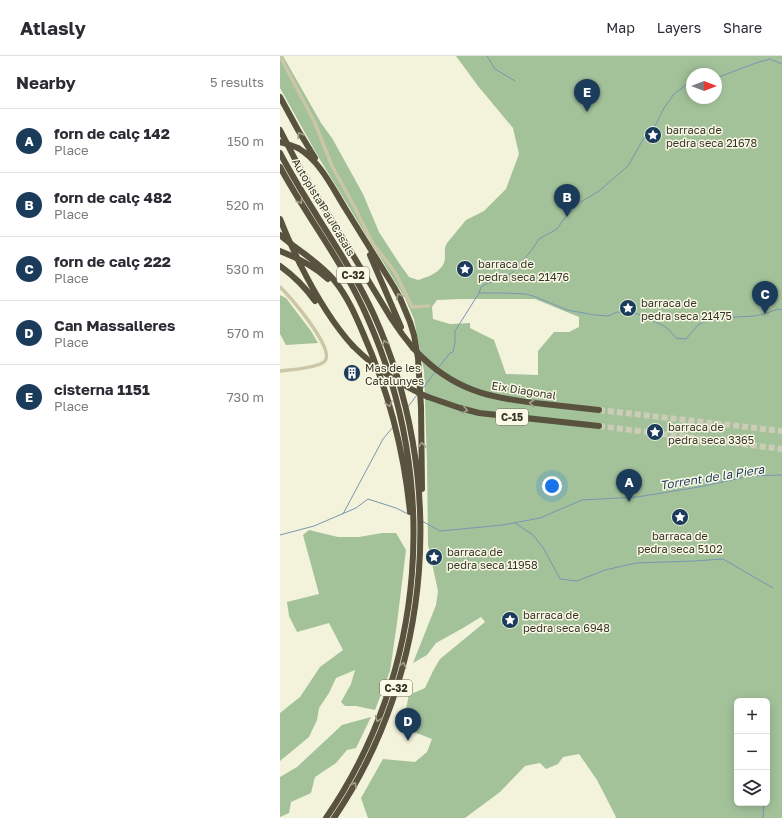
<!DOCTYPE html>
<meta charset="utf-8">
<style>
:root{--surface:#fff;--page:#f7f7f7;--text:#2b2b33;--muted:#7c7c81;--line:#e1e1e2;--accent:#1b3b5a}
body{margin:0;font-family:"Golos Text",sans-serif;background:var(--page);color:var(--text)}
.controls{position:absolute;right:12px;bottom:12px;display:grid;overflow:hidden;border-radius:6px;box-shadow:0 2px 10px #0003}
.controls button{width:36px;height:36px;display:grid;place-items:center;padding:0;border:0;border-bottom:1px solid var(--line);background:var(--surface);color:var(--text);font:20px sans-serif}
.compass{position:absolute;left:406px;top:12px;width:36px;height:36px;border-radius:50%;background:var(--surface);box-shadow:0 2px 10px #0003;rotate:90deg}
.you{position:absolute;left:272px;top:430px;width:14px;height:14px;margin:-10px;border:3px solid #fff;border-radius:50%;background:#1a73e8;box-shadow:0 0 0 6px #1a73e833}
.badge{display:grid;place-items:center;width:26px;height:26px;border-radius:50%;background:var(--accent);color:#fff;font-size:13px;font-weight:700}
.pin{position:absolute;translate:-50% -33px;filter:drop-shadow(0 1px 2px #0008)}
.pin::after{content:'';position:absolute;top:21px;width:14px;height:12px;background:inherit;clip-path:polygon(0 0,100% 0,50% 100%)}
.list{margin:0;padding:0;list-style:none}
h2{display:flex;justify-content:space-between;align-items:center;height:52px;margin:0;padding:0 16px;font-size:17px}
h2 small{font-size:13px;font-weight:400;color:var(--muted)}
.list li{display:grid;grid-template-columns:26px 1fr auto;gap:12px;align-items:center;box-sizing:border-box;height:64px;padding:0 16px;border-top:1px solid var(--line)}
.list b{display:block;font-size:15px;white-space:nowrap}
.list p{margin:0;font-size:13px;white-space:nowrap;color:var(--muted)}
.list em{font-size:13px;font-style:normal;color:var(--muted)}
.icon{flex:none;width:22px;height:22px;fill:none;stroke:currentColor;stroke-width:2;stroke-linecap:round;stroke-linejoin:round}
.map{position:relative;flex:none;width:502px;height:762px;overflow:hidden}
header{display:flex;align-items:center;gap:24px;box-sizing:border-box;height:56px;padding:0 20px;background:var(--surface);border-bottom:1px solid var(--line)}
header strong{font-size:19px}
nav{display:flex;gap:22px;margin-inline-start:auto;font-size:14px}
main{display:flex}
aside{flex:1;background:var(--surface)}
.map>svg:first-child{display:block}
.green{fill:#a3c29a;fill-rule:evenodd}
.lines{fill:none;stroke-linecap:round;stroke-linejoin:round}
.stream{stroke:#7896b1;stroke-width:1}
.motorway-tunnel{stroke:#cdccb7;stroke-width:6;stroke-dasharray:6 3;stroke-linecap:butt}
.minor{stroke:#cbc7a6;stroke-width:3.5}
.motorway{stroke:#58523e;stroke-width:6}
.motorway-bridge{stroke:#58523e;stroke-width:6}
.oneway{stroke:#a19e8a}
.labels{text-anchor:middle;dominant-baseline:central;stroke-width:3;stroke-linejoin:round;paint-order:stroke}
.shield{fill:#fafae7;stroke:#726f61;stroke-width:1}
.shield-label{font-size:10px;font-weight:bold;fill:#373327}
.poi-label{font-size:11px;fill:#373327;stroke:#fafae7;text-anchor:start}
.street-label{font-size:11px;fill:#373327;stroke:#fafae7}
.water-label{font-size:12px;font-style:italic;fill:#1b3b5a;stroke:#fafae7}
</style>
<header>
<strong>Atlasly</strong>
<nav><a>Map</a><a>Layers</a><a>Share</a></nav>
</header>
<main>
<aside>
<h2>Nearby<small>5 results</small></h2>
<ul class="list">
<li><span class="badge">A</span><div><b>forn de calç 142</b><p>Place</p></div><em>150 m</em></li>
<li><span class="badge">B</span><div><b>forn de calç 482</b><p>Place</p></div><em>520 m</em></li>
<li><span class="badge">C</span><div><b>forn de calç 222</b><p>Place</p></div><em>530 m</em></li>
<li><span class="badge">D</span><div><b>Can Massalleres</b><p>Place</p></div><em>570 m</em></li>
<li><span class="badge">E</span><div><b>cisterna 1151</b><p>Place</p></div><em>730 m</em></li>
</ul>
</aside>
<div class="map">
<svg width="502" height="762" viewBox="0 0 502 762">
<rect width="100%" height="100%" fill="#f3f2db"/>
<path class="green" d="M0,0H3L41,67L52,82L57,91L83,138L99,176L119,207L129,221L138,224C148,221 163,216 165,203C165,197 164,192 167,187L186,164L204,155L226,133L239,98L233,72L198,30L176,0H502V762H335L336,761L317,724L299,698L283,701L278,708L266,713L260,707L245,710L220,736L185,762H88L81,742L103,703L135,706L147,696L152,683L134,676L121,675L129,639L145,632L153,615L160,603L205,566L201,561L183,572L156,587L147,599L133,607L156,549L158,535L148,489L147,407L144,315L134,263L125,242L103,206L86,179L39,102L0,32ZM412,18H436V42H412ZM180,243H255L299,261V271L289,276H274L258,295V319L226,318L214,284L190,272V267L170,268L153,263L152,251L157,244ZM457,645H487V747H457Z
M0,239L6,242L31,275L38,287L6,289L0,278Z
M29,474L58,481H79L102,477H116L126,494L117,567L110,615L95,654L76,650H65L61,646L71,628L75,614L56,622L49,637L39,652L37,664L29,681L0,705V657L20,641L40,611L63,594L49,567L17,576L9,560L7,546L39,538L23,479Z
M91,661L76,692L67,694L56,707L35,721L31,737L11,746L9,757L0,761V721L17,711L62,669Z"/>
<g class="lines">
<path class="stream" d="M207,0L215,13L235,25
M436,22L476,7L490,3L502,8
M199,237H224L246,238L256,241L287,254L315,259L328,260L337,256L358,258L384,270L389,274L396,282L406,283L418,269L424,266L434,264H443L455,261L474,260L484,258L498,253L502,254
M159,311L170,297L173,296L175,286V275L199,237L201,231L208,227L223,223L232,217L251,195L259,183L277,173L284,163L299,147L319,135L348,110L365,80L375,70L384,52L394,38L406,29L412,27
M143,332L156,315
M127,352L137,339
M63,458L103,383L113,371
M142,465L160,475L223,469L260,462L302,444L357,441L419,431L470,420L502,419
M235,467L253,479L264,493L280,523L297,525L325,514L356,507L414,505L443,503L493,532
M0,479L34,470L76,452L88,443L116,452L128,458
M483,762L484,747"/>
<path class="motorway-tunnel" d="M319,354L502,375
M319,370L502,393"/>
<path class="minor" d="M0,0L35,67L52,110L73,148L93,188L105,203L116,218L132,251L149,250
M0,231C10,240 55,293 45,305C39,312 9,314 0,315"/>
<path class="motorway" d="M0,41L18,74L35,102
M0,74L17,107L111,262L122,278L133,292
M18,92C40,105 52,131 65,152C81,178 98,205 114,231L120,242L130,266L134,279L138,302L141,351L142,433
M0,97C29,153 68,202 94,259C167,421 154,614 54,762
M0,111C28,163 65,209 88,263C160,425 147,615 46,762
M0,163L7,180
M0,179C17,194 38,205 54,224C67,240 75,258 83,277C108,334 124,395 130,456
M0,195C18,202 34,210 48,223
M90,199L121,271
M20,208C35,238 51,266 73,290
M0,210C14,220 25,231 35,245
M144,303C180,337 217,343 264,348C283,350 301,352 319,354
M148,341L180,352L199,357L319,370"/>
<path class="motorway-bridge" d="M0,86L10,89L18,92
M7,180L20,208
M73,290C95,312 120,329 148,341
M133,292L144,303"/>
</g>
<defs><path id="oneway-chevron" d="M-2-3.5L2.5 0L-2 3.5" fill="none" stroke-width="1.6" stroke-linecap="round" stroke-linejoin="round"/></defs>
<g class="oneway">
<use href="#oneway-chevron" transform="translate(20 79) rotate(-121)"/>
<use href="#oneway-chevron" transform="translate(20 145) rotate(58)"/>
<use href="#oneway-chevron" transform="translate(119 240) rotate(-117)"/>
<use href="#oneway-chevron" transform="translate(105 287) rotate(-111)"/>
<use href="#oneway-chevron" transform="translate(252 347) rotate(-174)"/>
<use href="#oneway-chevron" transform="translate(109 348) rotate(74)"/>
<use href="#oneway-chevron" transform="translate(185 354) rotate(13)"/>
<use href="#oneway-chevron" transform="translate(142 389) rotate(-91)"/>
<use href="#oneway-chevron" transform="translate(123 609) rotate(-75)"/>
<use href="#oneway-chevron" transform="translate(98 663) rotate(111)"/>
<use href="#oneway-chevron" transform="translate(74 729) rotate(-60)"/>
</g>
<defs>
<g id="sight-disc" transform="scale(0.9)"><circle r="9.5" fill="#1b3b5a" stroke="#fafae7"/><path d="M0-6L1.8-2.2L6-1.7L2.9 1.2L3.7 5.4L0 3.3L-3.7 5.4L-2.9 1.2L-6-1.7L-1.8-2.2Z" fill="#fff"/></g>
<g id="building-disc" transform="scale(0.9)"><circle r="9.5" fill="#1b3b5a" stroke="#fafae7"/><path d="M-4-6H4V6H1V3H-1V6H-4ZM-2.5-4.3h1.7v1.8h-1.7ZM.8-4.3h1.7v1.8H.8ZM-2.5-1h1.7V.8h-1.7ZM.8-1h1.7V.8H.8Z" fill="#fff"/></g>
</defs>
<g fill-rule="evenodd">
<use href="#sight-disc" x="373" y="79"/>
<use href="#sight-disc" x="185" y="213"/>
<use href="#sight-disc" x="348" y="252"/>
<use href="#building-disc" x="72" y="317"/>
<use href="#sight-disc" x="375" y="376"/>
<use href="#sight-disc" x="400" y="461"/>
<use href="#sight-disc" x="154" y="501"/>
<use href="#sight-disc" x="230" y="564"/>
</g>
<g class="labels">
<g class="shield">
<rect x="57" y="211" width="32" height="16" rx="3"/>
<rect x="216" y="353" width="32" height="16" rx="3"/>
<rect x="100" y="624" width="32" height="16" rx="3"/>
</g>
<g class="shield-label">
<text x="73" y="219">C-32</text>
<text x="232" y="361">C-15</text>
<text x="116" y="632">C-32</text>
</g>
<g class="poi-label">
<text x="386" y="73">barraca de<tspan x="386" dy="13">pedra seca 21678</tspan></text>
<text x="198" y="207">barraca de<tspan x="198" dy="13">pedra seca 21476</tspan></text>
<text x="361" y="246">barraca de<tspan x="361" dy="13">pedra seca 21475</tspan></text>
<text x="85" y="311">Mas de les<tspan x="85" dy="13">Catalunyes</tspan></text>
<text x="388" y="370">barraca de<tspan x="388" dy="13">pedra seca 3365</tspan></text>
<text x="400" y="479" text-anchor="middle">barraca de<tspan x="400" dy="13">pedra seca 5102</tspan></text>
<text x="167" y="495">barraca de<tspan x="167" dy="13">pedra seca 11958</tspan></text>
<text x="243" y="558">barraca de<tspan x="243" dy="13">pedra seca 6948</tspan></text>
</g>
<g class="street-label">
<text transform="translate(44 151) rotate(59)">Autopista Pau Casals</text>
<text transform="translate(244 334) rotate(9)">Eix Diagonal</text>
</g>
<g class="water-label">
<text transform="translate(432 421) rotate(-9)">Torrent de la Piera</text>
</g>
</g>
</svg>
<div class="controls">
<button>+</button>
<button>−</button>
<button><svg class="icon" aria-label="layers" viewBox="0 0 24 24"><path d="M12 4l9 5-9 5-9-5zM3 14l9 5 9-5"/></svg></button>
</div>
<svg class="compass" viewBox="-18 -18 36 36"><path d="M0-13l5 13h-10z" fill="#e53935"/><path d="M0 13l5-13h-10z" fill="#7c7c81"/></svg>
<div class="you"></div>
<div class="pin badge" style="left:349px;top:446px">A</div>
<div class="pin badge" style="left:287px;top:161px">B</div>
<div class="pin badge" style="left:485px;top:258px">C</div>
<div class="pin badge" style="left:128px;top:685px">D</div>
<div class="pin badge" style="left:307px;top:56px">E</div>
</div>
</main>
